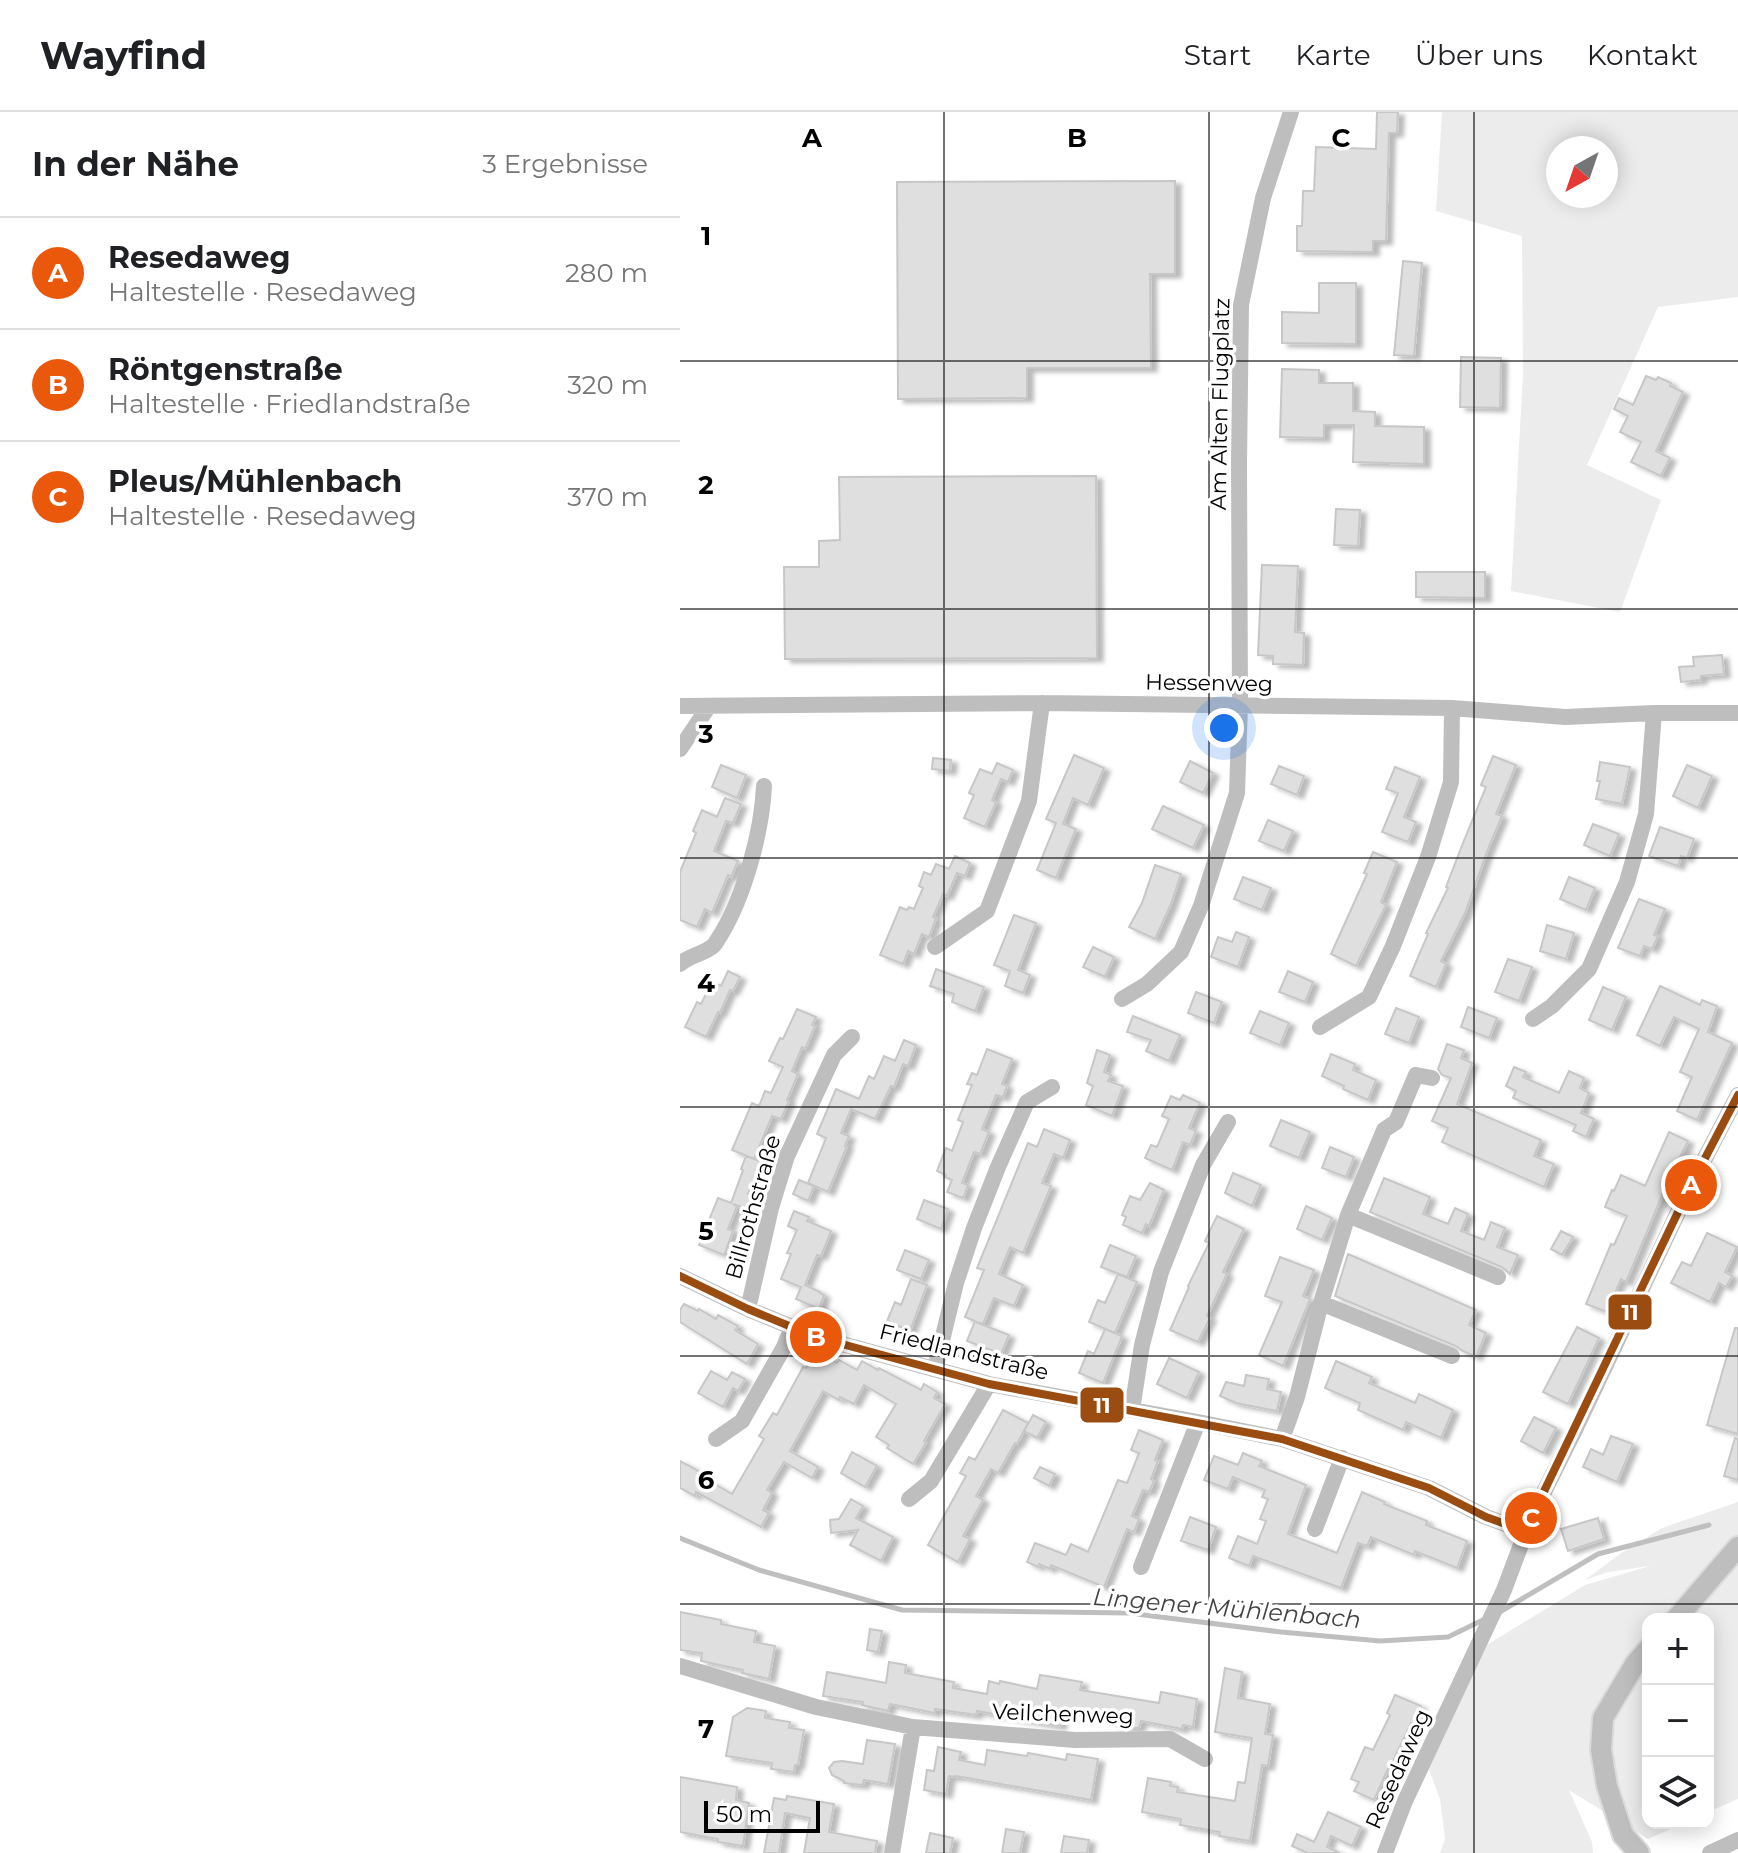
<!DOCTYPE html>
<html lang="de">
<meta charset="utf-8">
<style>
:root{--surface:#fff;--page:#f6f6f6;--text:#202124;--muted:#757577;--line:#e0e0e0;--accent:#ea580c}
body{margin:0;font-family:Montserrat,sans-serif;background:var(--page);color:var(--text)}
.controls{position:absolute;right:24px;bottom:24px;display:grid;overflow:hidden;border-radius:16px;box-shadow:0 4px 20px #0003}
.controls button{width:72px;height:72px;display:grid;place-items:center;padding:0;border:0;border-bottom:2px solid var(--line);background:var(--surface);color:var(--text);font:40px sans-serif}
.compass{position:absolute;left:866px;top:24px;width:72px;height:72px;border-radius:50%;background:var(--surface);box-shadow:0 4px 20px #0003;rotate:220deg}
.scale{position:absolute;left:24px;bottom:20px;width:116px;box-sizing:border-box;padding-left:8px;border:4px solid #000;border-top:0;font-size:22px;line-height:28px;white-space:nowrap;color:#000;-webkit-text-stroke:6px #fff;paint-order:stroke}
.you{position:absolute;left:544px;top:616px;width:28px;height:28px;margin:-20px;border:6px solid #fff;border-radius:50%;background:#1a73e8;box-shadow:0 0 0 12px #1a73e833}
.badge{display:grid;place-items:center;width:52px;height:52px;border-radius:50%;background:var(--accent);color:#fff;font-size:26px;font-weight:700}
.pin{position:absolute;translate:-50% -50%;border:4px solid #fff;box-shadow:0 2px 8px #0006}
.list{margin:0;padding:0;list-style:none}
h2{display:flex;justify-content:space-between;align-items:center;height:104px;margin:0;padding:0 32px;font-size:34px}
h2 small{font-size:26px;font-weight:400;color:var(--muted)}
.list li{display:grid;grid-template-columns:52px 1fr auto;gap:24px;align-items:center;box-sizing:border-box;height:112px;padding:0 32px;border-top:2px solid var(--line)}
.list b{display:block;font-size:30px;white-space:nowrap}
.list p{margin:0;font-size:26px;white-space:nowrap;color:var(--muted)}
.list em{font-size:26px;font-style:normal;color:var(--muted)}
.icon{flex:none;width:44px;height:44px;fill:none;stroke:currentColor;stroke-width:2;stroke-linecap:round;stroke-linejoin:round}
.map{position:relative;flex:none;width:1058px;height:1741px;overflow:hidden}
header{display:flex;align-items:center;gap:48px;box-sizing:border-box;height:112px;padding:0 40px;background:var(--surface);border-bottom:2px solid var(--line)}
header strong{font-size:38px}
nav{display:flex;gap:44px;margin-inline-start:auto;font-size:28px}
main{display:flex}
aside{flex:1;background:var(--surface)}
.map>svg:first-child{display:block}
.green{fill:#ececec;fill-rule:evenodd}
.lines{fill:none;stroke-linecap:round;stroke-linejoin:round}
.stream{stroke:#bfbfbf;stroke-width:5}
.building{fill:#dfdfdf;stroke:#c7c7c7;stroke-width:2;filter:url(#shadow)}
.major-casing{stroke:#dbdbdb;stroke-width:24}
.minor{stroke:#bebebe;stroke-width:16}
.major{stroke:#bebebe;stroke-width:20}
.bus-1-casing{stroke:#fff;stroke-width:14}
.bus-1{stroke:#9b4d11;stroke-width:8}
.grid{fill:none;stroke:#000;stroke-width:2;stroke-opacity:0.55}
.labels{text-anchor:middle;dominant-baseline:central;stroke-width:7;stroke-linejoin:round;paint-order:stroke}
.street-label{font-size:22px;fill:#000;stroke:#fff}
.water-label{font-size:24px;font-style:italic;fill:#444;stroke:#fff}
.grid-label{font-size:26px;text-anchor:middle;font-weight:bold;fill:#000;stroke:#fff;stroke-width:7;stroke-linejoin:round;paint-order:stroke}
.line-badge{stroke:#fff;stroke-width:3}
.badge-label{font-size:22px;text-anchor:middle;font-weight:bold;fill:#fff}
</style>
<header>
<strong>Wayfind</strong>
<nav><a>Start</a><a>Karte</a><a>Über uns</a><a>Kontakt</a></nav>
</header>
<main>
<aside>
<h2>In der Nähe<small>3 Ergebnisse</small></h2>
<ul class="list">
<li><span class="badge">A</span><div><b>Resedaweg</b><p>Haltestelle · Resedaweg</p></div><em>280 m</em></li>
<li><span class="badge">B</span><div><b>Röntgenstraße</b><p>Haltestelle · Friedlandstraße</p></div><em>320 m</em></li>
<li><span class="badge">C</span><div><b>Pleus/Mühlenbach</b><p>Haltestelle · Resedaweg</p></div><em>370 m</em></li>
</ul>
</aside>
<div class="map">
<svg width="1058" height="1741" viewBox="0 0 1058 1741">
<defs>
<filter id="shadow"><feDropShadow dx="6" dy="3.5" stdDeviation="2" flood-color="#0004"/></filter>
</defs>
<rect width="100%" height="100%" fill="#fff"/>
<path class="green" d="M762,0H1058V185L978,195L907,353L981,388L940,500L831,479L843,262L842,124L756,99ZM878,36H926V84H878Z
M1058,1390V1687L1028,1700V1507H968V1711H1004L968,1727L889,1678L912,1730L913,1741H760L765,1727L760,1687L748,1655L805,1534L905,1473L970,1454L928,1460L905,1468L940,1442L982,1416Z"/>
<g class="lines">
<path class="stream" d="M0,1426L79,1458L222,1498L448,1501L601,1520L700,1529L768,1525L805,1507
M818,1501L918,1442L1029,1413"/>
</g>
<path class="building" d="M697,0H718L717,21H709L706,129H693V140L617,139V114H622L623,79H634L636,35L696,37Z
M495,69V162H470L471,256H347V286L218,287L217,70Z
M723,149L742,151L734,244L714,243Z
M639,171H676V232L602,231V200L639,201Z
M781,245L821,246L820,296L780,295Z
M602,257L639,258V271H673V299L695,300V314L744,315V352L673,350L674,313H644V326L600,325Z
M966,264L976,268L978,265L991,271L990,274L1003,280L976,339L990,346L981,364L951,350L961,330L940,320L948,304L934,297L939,286L953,293Z
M416,364L417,546L105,547L104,455H139V429L160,428L159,365Z
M656,397L680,398L678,434L654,433Z
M582,453L618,454L615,520L624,521L623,553L593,552V544L578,543Z
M736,460H805V486L736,485Z
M1042,543L1044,562L1021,564V568L1001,570L999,555L1014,554L1013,545Z
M394,643L424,656L408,693L393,686L383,712L396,717L376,766L357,758L376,711L366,707Z
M813,644L836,653L816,702L822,704L808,737L785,801L761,849L766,852L756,875L730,864L748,822L746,821L768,776L766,775L783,731L806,675L801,673Z
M253,646L271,648L270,659L252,657Z
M510,649L533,661L523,681L500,670Z
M920,650L950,655L942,692L916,687L920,669H917Z
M317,651L333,658L328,670L321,667L312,688L316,690L305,715L284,706L294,683L289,681L300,657L312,662Z
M41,653L66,663L57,686L32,675Z
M1007,653L1032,664L1018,696L993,684Z
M599,654L624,664L617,683L591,672Z
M715,655L740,665L724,705L736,710L728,730L702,720L718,681L706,677Z
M45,686L61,692L53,711L46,709L34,739L58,749L51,765L48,763L32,801L25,797L17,815L0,808V760L16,721L13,719L22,698L37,705Z
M483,694L524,713L513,736L472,717Z
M588,708L613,719L604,739L579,729Z
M913,712L939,722L930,744L904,733Z
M980,715L1014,727L1007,746L1001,744L998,754L969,744Z
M693,740L717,750L701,790L706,793L676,854L651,842L687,762L684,761Z
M275,744L290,751L285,764L277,761L267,784L263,782L253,805L256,806L249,825L242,822L234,842L228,839L223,852L200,843L220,795L227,798L229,795L234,797L243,776L239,774L244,760L251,763L256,752L269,757Z
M475,753L501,762L491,792L475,827L449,815L462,791Z
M563,765L591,776L582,798L554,787Z
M889,765L915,776L906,798L880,787Z
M959,787L985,797L974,823L978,824L972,837L964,834L960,844L938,836Z
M334,803L356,811L338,858L350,863L343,881L325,874L330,859L314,853Z
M867,813L894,821L886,847L860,839Z
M556,820L569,825L558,855L531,845L538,825L552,830Z
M413,835L434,845L425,865L403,855Z
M828,847L852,855L839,889L815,880Z
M256,857L304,875L295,899L272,890L274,882L250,874Z
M48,859L60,865L53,879L50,878L40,901L38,900L26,925L5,915L17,890L21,892L32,870L41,874Z
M608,859L633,870L625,890L599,880Z
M980,874L1020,893L1022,888L1037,894L1028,920L1052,931L1017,1008L997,999L1012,965L1000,960L1019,917L994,905L980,934L957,923Z
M923,875L946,885L932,918L909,908Z
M516,880L542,890L534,911L508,901Z
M788,895L817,906L809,926L781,915Z
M716,896L739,905L729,931L705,922Z
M117,897L136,905L132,913L135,914L125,937L122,935L112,959L118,962L107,988L109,989L101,1007L92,1004L74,1047L52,1038L72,991L79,994L85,979L91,981L103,955L89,949L100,926L103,927Z
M580,899L609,911L600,933L570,921Z
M453,904L500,923L489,949L466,939L471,928L447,920Z
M224,928L236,933L228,954L223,952L214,975L211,974L195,1007L171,997L161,1021L169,1024L165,1034H167L148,1080L128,1071L146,1026L137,1022L156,977L179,987L189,964L194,967L204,944L215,949Z
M767,932L784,938L781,946L792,951L777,992L861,1028L854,1044L874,1052L864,1075L762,1030L768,1016L752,1009L771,966L762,963L758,957Z
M307,937L332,947L322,972L327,974L323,985L316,983L302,1017L309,1020L300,1042L294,1040L282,1071L288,1073L283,1086L267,1080L272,1068L265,1065L266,1063L257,1059L266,1036L272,1039L283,1010L278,1008L292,973L287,972L292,961L297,963Z
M417,938L430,943L424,960L431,963L428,969L443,974L432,1004L406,993L413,974L407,971Z
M651,942L675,952L673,958L696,968L688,988L663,977L664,974L642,964Z
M834,955L846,960L843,965L879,981L889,959L904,966L900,976L909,981L901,1001L914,1007L906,1025L893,1019L896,1013L833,986L836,979L826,974Z
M503,983L520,991L509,1016L516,1019L510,1033L503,1030L492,1058L465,1046L471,1033L477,1035L489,1007L482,1004L491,984L500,988Z
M601,1008L630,1020L619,1046L590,1034Z
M364,1017L390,1028L383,1046L374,1042L362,1071L371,1074L343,1141L330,1135L319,1162L343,1173L334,1194L314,1186L303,1212L296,1210L329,1223L321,1242L287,1229L295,1209L285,1205L304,1158L297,1156L348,1031L357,1035Z
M989,1020L1008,1029L989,1067L946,1170L941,1167L927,1200L906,1192L931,1132L934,1133L947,1104L925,1095L932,1078L934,1079L941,1063L965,1074Z
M650,1035L674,1045L666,1065L642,1056Z
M66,1044L82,1050L68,1082L72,1083L66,1097L53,1092L57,1094L48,1117L53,1119L44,1143L19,1133L38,1086L51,1091L63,1058L61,1057Z
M553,1061L581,1073L572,1094L545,1081Z
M704,1066L750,1085L743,1102L768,1112L775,1096L788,1102L781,1119L804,1128L811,1110L825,1116L817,1135L838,1143L830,1162L822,1155L690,1100Z
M119,1068L134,1074L128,1089L113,1082Z
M470,1071L484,1078L469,1114L466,1112L462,1121L443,1113L446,1105L442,1103L450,1084L460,1088Z
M244,1088L268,1097L261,1117L237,1107Z
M626,1094L652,1106L642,1128L617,1117Z
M114,1099L129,1105L127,1109L151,1119L141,1144L137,1143L125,1173L140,1180V1181L144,1183L139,1197L116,1187L121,1175L101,1167L111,1142L107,1141L117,1118L108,1114Z
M537,1104L564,1117L543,1160L547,1162L527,1204L530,1206L518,1230L490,1218L509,1175L508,1174L529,1131L525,1129Z
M881,1119L893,1125L882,1143L871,1137Z
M1027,1121L1057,1135L1045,1160L1052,1164L1046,1175L1039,1171L1030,1190L991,1171L1002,1150L1011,1154Z
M430,1133L456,1144L447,1165L421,1155Z
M225,1138L249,1148L241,1167L217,1158Z
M668,1142L796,1198L789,1213L806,1221L796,1245L781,1238L776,1234L655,1184Z
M600,1145L634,1158L623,1184L630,1187L603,1254L579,1243L602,1190L585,1184Z
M438,1162L457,1170L435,1221L409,1210L418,1188L425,1191Z
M231,1167L247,1173L230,1219L207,1209L215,1190L221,1193Z
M4,1192L18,1199L19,1197L36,1207L38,1203L58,1214L55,1218L78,1232L67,1252L0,1210V1198Z
M897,1215L919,1226L888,1292L863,1280Z
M1055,1216H1058V1322L1027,1313Z
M425,1217L442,1224L423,1271L399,1261L408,1239L414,1242Z
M131,1245L145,1253L149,1246L157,1251L159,1248L177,1258L182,1249L198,1258L199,1256L241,1278L244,1272L257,1280L254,1286L265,1292L244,1329L246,1331L233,1352L207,1336L209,1333L196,1325L216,1292L184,1273L174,1292L160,1285L159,1288L143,1279L110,1339L138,1355L132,1366L104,1350L87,1378L92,1381L83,1398L89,1401L81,1415L16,1380L15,1384L0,1376V1349L26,1363L24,1366L52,1382L84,1327L79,1324L93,1301L97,1303L123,1255L126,1256Z
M489,1246L519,1260L507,1286L477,1272Z
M656,1249L692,1265L689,1271L735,1291L739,1282L773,1298L761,1326L726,1310L723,1318L678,1298L680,1291L645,1276Z
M31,1259L47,1268L52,1260L65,1267L58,1279L53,1276L43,1295L18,1281Z
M566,1263L589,1267L587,1277L601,1280L597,1299L556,1291L540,1284L546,1270L564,1274Z
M323,1298L348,1311L337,1332L335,1331L318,1361L311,1357L296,1384L303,1388L283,1424L290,1427L278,1450L248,1433L286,1364L280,1361L289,1345L295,1348Z
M353,1303L366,1310L357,1326L344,1319Z
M854,1305L876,1316L863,1341L841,1329Z
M459,1318L483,1328L475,1348L478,1349L471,1367L474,1369L469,1380L463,1378L452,1404L459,1407L454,1420L447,1417L424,1475L371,1453L370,1457L359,1452L358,1455L347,1450L355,1431L386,1443L391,1432L408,1440L438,1368L447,1371L459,1341L451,1338Z
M931,1324L953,1332L937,1370L903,1355L911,1337L923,1343Z
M1055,1326L1058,1327V1368L1044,1364Z
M172,1340L197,1354L185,1375L161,1361Z
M563,1341L582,1349L579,1354L626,1373L608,1422L657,1441L682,1380L705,1390L704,1392L747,1409L746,1413L787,1429L777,1456L735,1439L734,1443L691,1425L687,1434L678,1431L661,1476L573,1444L569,1454L549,1446L558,1424L577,1432L586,1409L580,1407L588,1387L582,1385L585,1378L553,1365L548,1377L524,1368L534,1344L558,1353Z
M360,1355L375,1362L369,1374L354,1366Z
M171,1387L183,1394L176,1406L213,1425L201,1449L170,1433L178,1418L151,1421L150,1408L159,1407Z
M510,1405L536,1415L528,1438L501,1429Z
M918,1406L924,1427L888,1439L881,1417Z
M0,1500L41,1508V1512L76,1519L74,1530L95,1534L89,1567L62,1561L63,1558L21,1549L22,1541L0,1538Z
M190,1517L202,1519L198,1540L187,1538Z
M209,1550L226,1553L225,1561L274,1570L273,1576L307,1582L309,1569L319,1572L320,1569L357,1577L360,1563L402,1570L400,1578L479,1591L481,1580L517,1587L513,1615L503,1613L502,1617L461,1609L459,1616H452L435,1614L436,1606L383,1598L380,1614L297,1599L296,1603L255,1597V1601L210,1592L208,1599L182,1593L183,1590L143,1584L147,1560L206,1571Z
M545,1556L562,1560L558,1586L590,1592L585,1622L593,1623L588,1654L582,1653L570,1729L539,1724L540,1720L500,1713L501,1707L462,1700L468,1666L491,1670L490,1674L498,1675L497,1680L555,1689L558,1670L565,1671L572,1626L535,1620Z
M715,1583L741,1594L734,1613L731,1611L712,1651L711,1650L694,1688L674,1679L679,1670L671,1667L685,1635L693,1638L710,1603L707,1601Z
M67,1596L86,1599L85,1606L110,1610L109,1616L124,1618L118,1653H115L114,1660L91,1657L92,1651L46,1644L53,1605Z
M187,1628L215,1632L208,1672L184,1668L183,1673L164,1671V1669L152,1663L149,1656L154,1650L162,1649L183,1652Z
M258,1635L281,1640L279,1648L305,1653L307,1638L347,1644L348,1641L386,1648L387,1642L418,1647L411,1688L276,1664V1665L269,1664L266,1682L244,1678L247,1658L254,1659Z
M0,1665L57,1675L56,1688L69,1691L63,1734L38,1730V1727L0,1720Z
M107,1684L154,1692L149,1720L197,1729L195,1741H124L130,1706L105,1701L99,1741H84L94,1686L106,1688Z
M648,1700L681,1715L672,1734L651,1724L647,1735L660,1741H628L612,1734L617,1722L634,1730Z
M326,1717L344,1720L340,1741H322Z
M250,1721L273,1726L270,1741H246Z
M384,1724L409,1728L407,1741H381Z"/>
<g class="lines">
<g class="major-casing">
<path id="major" d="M996,1507L1058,1435
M959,1741L943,1723L927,1674L921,1638L923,1606L955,1552L968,1537"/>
</g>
<path class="minor" d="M0,594L362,591L772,596L885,605L974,601H1058
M0,637L29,594
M255,835L307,799L349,689L362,591
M0,852C10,843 24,842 33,834C34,834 39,825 40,824C64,785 82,720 84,674
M442,887L467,872L501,840L521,794L557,681L560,592L559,351L561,193L583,86L611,0
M853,907L872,894L909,857L947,770L966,702L974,601
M640,915L689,885L713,834L748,745L771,670L772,596
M668,1103L818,1165
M0,1164L68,1197L136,1225L309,1272L518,1310L602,1327L749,1376L806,1405L845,1419
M641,1191L772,1244
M68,1197L91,1096L107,1044L154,943L172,925
M255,1257L276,1171L294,1116L318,1055L347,990L372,975
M452,1298L462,1233L481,1160L523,1053L548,1010
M36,1327L62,1309L104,1235L112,1215
M602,1327L617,1285L641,1191L668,1103L704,1018L716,1010L736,963L752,966
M229,1387L251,1369L309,1272
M635,1417L662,1346
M461,1455L518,1310
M0,1554L136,1595L233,1615L395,1628L490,1627L525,1647
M212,1741L233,1615
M705,1741L725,1689L824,1478L851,1406L895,1318L1011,1073L1058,983
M1030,1741L1058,1728"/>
<use href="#major" class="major"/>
<g class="bus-1-casing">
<path id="bus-1" d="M0,1164L68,1197L136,1225L309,1272L602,1327L749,1376L806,1405L845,1419
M845,1419L1011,1073L1058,983"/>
</g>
<use href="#bus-1" class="bus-1"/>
</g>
<path class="grid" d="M264,0V1741M529,0V1741M794,0V1741M0,249H1058M0,497H1058M0,746H1058M0,995H1058M0,1244H1058M0,1492H1058"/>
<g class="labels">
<g class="street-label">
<text transform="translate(540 292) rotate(-89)">Am Alten Flugplatz</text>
<text transform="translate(529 571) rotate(1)">Hessenweg</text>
<text transform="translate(73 1095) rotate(-74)">Billrothstraße</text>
<text transform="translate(284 1240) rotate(14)">Friedlandstraße</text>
<text transform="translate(383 1602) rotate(2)">Veilchenweg</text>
<text transform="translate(718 1657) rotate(-66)">Resedaweg</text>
</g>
<g class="water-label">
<text transform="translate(547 1496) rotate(5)">Lingener Mühlenbach</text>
</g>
</g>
<g class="grid-label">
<text x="132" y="35">A</text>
<text x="397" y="35">B</text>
<text x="661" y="35">C</text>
<text x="26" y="133">1</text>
<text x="26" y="382">2</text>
<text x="26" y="631">3</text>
<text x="26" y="880">4</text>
<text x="26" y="1128">5</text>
<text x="26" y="1377">6</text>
<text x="26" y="1626">7</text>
</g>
<g class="line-badge">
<rect x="927" y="1181" width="46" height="38" rx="8" fill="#9b4d11"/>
<rect x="399" y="1274" width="46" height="38" rx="8" fill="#9b4d11"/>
</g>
<g class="badge-label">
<text x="950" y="1208">11</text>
<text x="422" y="1301">11</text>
</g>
</svg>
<div class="controls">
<button>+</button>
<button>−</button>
<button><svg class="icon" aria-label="layers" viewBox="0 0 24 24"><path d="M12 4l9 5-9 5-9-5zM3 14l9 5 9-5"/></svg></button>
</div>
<svg class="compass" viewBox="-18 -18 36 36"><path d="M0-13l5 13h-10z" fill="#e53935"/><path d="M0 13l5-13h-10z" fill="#757577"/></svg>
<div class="scale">50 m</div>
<div class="you"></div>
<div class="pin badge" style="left:1011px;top:1073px">A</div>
<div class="pin badge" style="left:136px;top:1225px">B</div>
<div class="pin badge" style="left:851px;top:1406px">C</div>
</div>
</main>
